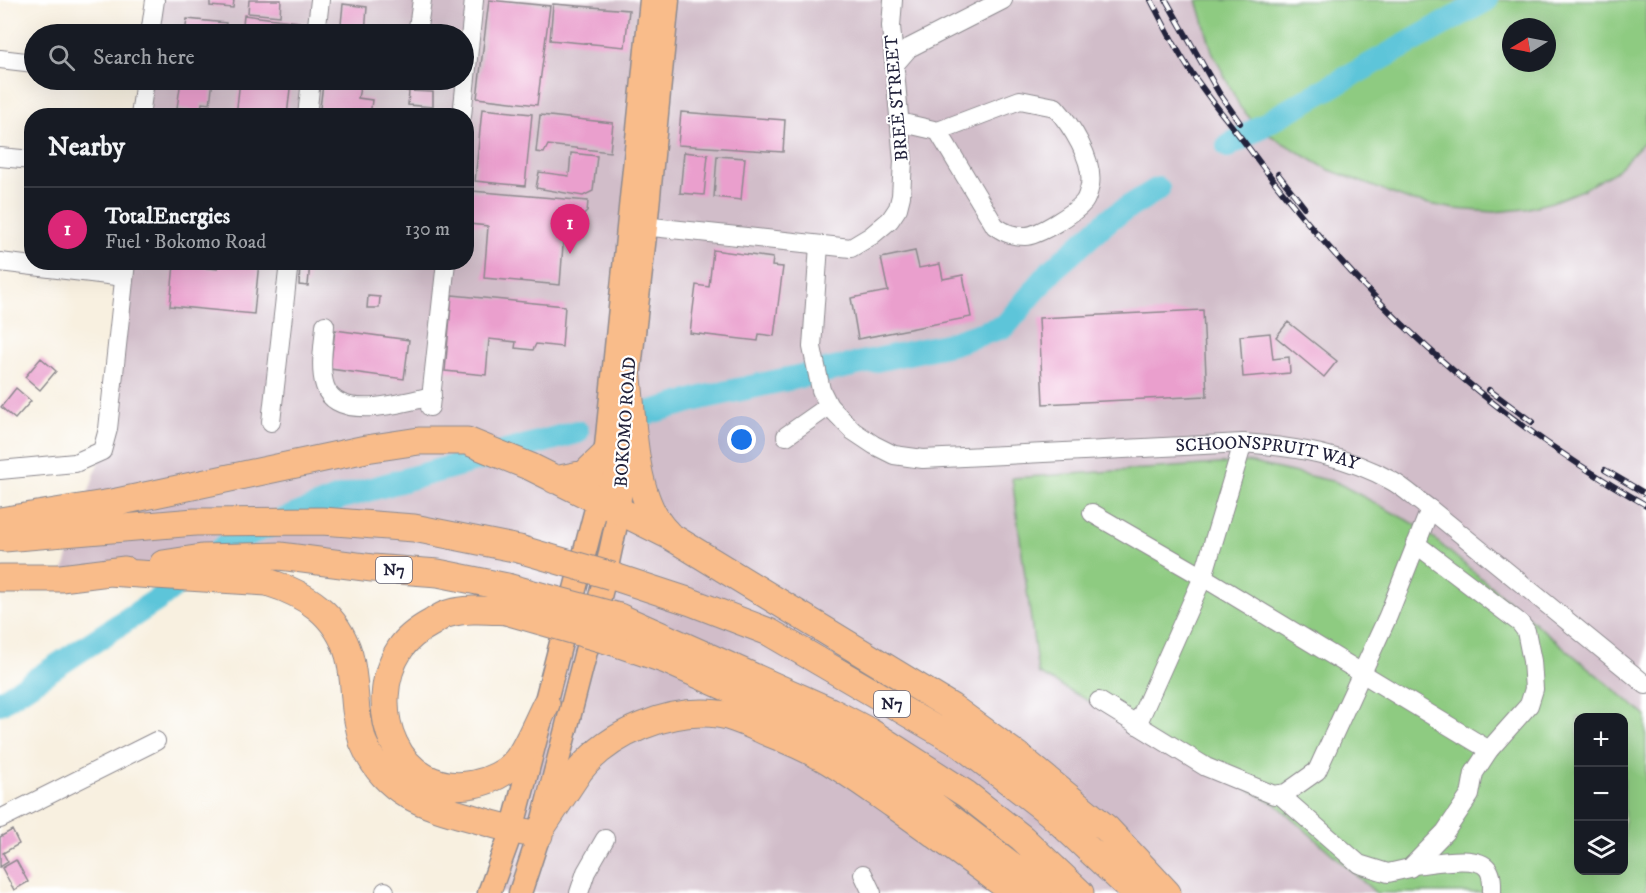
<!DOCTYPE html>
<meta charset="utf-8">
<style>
:root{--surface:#171b24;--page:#242831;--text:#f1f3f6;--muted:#9ea1a6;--line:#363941;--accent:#db2777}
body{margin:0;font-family:"IM FELL DW Pica",serif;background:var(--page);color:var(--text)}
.controls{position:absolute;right:18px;bottom:18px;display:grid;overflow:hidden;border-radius:12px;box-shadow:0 6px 24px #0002}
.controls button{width:54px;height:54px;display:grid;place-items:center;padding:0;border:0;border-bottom:2px solid var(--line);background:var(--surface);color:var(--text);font:30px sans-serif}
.compass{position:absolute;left:1502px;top:18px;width:54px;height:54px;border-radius:50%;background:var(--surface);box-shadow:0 6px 24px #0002;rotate:260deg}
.you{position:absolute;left:742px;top:440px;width:21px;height:21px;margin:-15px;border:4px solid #fff;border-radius:50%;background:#1a73e8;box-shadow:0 0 0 9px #1a73e833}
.badge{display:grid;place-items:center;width:39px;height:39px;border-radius:50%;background:var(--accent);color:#fff;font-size:20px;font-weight:700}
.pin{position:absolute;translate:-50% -50px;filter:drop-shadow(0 2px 3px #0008)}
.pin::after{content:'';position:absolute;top:32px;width:21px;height:18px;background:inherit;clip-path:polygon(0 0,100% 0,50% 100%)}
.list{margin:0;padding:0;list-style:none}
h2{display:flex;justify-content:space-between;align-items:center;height:78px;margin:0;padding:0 24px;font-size:26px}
h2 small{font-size:20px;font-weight:400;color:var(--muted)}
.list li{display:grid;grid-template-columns:39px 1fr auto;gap:18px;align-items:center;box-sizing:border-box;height:84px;padding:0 24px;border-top:2px solid var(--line)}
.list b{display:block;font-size:22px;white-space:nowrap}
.list p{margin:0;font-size:20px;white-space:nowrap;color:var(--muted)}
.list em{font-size:20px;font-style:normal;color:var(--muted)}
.icon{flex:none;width:33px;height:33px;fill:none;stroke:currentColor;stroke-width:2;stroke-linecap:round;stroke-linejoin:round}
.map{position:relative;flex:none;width:1646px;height:893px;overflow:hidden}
.search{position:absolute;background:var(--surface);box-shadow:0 6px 24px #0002;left:24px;top:24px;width:450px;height:66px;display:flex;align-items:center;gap:15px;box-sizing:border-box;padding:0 21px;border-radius:33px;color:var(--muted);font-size:22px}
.panel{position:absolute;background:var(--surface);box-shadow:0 6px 24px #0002;left:24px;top:108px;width:450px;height:162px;border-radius:24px}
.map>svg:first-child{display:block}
.industrial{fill:#d1bdc9;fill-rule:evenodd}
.green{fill:#8ecb81;stroke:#58765e;stroke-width:1.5;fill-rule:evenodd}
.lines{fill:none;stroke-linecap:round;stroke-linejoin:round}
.river{stroke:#5dc5d9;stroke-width:24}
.building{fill:#ea9fcd}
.minor-casing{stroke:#8d898e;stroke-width:20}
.major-casing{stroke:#8d898e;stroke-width:25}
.highway-casing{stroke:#8d898e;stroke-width:29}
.minor{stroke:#fff;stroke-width:18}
.major{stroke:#f9bc8a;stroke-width:22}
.highway{stroke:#f9bc8a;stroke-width:27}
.rail-casing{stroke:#22223b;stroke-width:6}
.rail{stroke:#fff;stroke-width:4;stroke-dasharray:11;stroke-linecap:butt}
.highway-bridge-casing{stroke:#8d898e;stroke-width:29;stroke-linecap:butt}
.highway-bridge{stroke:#f9bc8a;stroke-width:27}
.labels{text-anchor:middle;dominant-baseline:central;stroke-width:4.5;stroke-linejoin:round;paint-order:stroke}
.shield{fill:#fff;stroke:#646476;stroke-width:1.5}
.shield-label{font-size:16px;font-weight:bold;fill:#22223b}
.street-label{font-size:18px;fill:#22223b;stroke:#fff}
</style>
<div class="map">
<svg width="1646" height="893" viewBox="0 0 1646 893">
<rect width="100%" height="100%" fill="#fff"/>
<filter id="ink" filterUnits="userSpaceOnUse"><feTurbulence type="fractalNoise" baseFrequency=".0167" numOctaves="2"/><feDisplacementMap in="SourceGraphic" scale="12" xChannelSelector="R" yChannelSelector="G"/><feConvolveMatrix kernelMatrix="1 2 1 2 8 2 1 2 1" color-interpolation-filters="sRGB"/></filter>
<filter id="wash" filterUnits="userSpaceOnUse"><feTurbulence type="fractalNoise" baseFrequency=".008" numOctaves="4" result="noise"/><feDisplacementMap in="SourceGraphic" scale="24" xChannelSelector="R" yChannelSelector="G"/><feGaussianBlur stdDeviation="1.35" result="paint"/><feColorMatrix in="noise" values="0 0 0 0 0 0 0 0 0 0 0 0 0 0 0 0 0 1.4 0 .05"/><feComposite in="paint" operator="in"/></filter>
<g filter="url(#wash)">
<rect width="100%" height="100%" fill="#f8f0e0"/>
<path class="industrial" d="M155,0H1197L1212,51L1261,130L1327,169L1409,200L1455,209L1494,212L1525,209L1552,202L1582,190L1615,172L1646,140V893H489L571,607L280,556L61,578L105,442L126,263L466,262V116L140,115L145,80H464V34H150ZM1578,718H1624V870H1578Z"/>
<path class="green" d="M1197,0H1646V140L1615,172L1582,190L1552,202L1525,209L1494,212L1455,209L1409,200L1327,169L1261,130L1240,107L1212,51ZM1511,27H1547V63H1511Z
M1248,462L1336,482L1420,527L1646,716V893H1376L1277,805L1038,673L1012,478ZM1578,718H1624V870H1578Z"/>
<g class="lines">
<path class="river" d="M1228,146L1282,114L1486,0
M644,414L705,397L950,344L1005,326L1052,270L1111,218L1158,189
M0,703L157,600L233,540L339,498L577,432"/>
</g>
<g id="blocks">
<path class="building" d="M210,0H234L233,8L210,6Z
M249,0H281L280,16L248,13Z
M489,0L550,6L537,105L477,98Z
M343,4L367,7L365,34H340Z
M553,4L629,10L625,47L550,40Z
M244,15L299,22L297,34H242Z
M187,19L226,23L225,34H185Z
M181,80H213L210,104L202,103L201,111L177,108Z
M240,80H291L287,116H236Z
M323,84L360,88L358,98L372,100L370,116H319Z
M409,91L433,92V107L408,105Z
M482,109L532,114L525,186L475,181Z
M681,112L785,120L783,152L678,145Z
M540,115L613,123L610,152L548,145L544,153L536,152Z
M684,152L708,155L704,195L680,193Z
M571,153L597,156L593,191L583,196L536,188L539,172L569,176Z
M717,156L745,158L741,200L714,197Z
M472,191L588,201L587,212L564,232L560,285L484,278L488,226L469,224Z
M713,250L773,258L772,266L783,267L774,336L759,334L758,341L690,333L696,285L709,287Z
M915,251L919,268L940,264L943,279L963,275L971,317L858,339L851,298L888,291L881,258Z
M217,262H259L254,314L170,306L174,264L217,269Z
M300,262H310L308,286L299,285Z
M452,295L565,306L562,347L536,344L533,350L515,348L516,342L489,339L486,375L445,371Z
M368,296L380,297L379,308H367Z
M1203,310L1207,396L1043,404L1039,318Z
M1288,322L1337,361L1324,377L1276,337Z
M335,330L409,340L404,379L330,369Z
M1270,333L1273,359L1289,357L1290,373L1243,377L1240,336Z
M41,358L56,371L40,390L25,377Z
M16,388L31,401L15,419L1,407Z
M12,830L19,844L3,853L8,862L0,867V837Z
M16,860L28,882L14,890L2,868Z"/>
</g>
</g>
<g filter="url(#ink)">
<use href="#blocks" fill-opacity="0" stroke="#8d898e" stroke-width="1.5"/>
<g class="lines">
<g class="minor-casing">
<g id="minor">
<path d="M150,34L155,0"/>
<path d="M316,34L320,0"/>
<path d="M417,34L422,0"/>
<path d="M0,59L34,63"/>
<path d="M896,63L909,48L1003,0"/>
<path d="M409,82L410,80"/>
<path d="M1020,100L1055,107C1071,125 1094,160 1090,185C1089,190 1087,198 1084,202C1075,213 1038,236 1025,236C1012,236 1005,233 995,226L938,131Z"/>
<path d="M140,116L145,80"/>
<path d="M307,116L311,80"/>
<path d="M462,116L474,0"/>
<path d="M899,122L938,131"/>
<path d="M0,157L32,160"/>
<path d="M633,225L851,248L871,236L890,220L898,208L901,196L903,161L891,26L893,0"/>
<path id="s1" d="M819,245L812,347L821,390L829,406L853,431L874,445L894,455L923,459L1243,443C1295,447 1346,455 1392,481C1405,488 1417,500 1430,509L1646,685"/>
<path d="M0,262L124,277"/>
<path d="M325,325C324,343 319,368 325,386C337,423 405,402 432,396"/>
<path d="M430,407L446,262"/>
<path d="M271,422L289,262"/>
<path d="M786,436L829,406"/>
<path d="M0,470L75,463L102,451L108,429L126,262"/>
<path d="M1092,513L1203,577L1489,750"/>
<path d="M1099,701L1206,767L1274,795L1286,793L1317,771L1388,616L1430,509"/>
<path d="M1137,725L1203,577L1243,443"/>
<path d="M1279,794L1359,864L1388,873L1410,868L1445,832L1470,795L1474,773L1489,750L1529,705L1534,689L1532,661L1526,631L1520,623L1416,544"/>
<path d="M0,819L156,741"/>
<path d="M1413,865C1430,864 1477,853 1488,869C1493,876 1492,886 1492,893"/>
<path d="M863,874L872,893"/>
<path d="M385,893V891"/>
<path d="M579,893L586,872L605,839"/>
</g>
</g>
<g class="major-casing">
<path id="major" d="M627,395L646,227L668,0
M489,893L512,830L602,486L651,0
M520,893L539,835L604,581L619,511L625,428"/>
</g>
<g class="highway-casing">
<path id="highway" d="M628,378C633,424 633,500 667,533
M555,480L585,474L606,454
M0,521L117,502L366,449L419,441H467L531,467L670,536L951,707L1022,759L1107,829L1167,893
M4,538L195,522L322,521L414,528L519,549
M163,564L202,558L280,556L372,568L438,573L507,587
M107,572L267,582C306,594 337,614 349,655C354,673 354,692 356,710C358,721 360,732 363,742C384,793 423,805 472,818C494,825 517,831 539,835
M612,576L691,602L769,632L959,743L1049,812L1135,893
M0,578H61L125,570
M506,611C486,610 466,608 447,614C441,616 436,620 431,623C420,629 407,638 400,649C363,706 397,799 474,784C489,781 507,773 517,760C526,749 539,718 546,704
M619,617L830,711L870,732L966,794L1022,838L1080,893
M614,642L666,660L757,701L844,747L923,797L1047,893
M542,827L580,770C610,733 669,708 718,714C735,716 753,726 769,733C787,740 805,748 822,757C847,771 871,789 894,805C935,834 975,863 1015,893"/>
</g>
<use href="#minor" class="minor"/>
<use href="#major" class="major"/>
<use href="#highway" class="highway"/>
<g class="rail-casing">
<path id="rail" d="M1151,0C1166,29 1181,60 1201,86C1216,107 1233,127 1248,147C1358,296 1484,414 1646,505
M1166,0L1219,93L1240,123
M1278,174L1304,207
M1489,390L1532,422
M1605,470L1646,494"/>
</g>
<use href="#rail" class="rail"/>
<g class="highway-bridge-casing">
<path id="highway-bridge" d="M519,549L612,576
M507,587L619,617
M506,611L614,642"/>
</g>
<use href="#highway-bridge" class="highway-bridge"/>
</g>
</g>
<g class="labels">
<g class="shield">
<rect x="376" y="557" width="36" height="26" rx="4.5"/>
<rect x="874" y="691" width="36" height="26" rx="4.5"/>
</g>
<g class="shield-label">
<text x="394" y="570">N7</text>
<text x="892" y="704">N7</text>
</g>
<g class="street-label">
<text transform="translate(897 98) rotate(-95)">BREË STREET</text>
<text transform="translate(626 422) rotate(-86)">BOKOMO ROAD</text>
<text stroke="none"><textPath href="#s1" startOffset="621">SCHOONSPRUIT WAY</textPath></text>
</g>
</g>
</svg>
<div class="controls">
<button>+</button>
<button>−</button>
<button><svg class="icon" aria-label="layers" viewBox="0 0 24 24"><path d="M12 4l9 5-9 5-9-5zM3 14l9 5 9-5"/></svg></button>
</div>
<svg class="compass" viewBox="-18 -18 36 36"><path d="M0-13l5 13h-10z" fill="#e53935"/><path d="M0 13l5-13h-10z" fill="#9ea1a6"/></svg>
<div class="you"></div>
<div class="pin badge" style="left:570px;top:254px">1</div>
<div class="search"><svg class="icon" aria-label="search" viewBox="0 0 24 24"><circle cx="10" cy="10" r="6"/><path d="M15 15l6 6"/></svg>Search here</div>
<section class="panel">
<h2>Nearby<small></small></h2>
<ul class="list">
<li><span class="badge">1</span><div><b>TotalEnergies</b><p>Fuel · Bokomo Road</p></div><em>130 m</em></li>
</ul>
</section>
</div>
